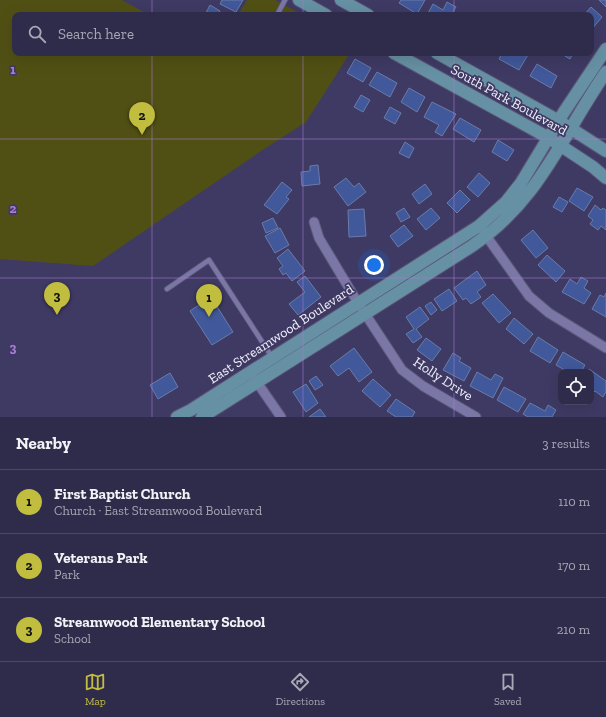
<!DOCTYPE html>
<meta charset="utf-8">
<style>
:root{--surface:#2f2c4b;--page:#3b3855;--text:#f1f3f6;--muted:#a7a7b5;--line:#4a4863;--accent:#c1bd3f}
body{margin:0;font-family:"Zilla Slab",serif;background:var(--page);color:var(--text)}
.controls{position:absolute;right:12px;bottom:12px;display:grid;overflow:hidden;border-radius:8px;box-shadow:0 4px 16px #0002}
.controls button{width:36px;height:36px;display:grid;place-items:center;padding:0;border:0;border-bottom:1px solid var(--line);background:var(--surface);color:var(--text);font:20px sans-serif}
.you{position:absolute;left:374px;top:265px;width:14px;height:14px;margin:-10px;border:3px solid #fff;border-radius:50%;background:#1a73e8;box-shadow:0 0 0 6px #1a73e833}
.badge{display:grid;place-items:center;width:26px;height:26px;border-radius:50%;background:var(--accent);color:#111;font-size:13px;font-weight:700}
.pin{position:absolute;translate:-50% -33px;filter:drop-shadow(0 1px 2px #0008)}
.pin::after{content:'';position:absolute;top:21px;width:14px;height:12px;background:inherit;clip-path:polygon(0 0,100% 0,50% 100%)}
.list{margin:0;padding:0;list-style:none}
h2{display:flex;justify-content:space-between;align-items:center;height:52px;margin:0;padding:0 16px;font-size:17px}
h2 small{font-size:13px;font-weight:400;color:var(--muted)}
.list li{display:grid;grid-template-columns:26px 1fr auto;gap:12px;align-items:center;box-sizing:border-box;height:64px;padding:0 16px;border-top:1px solid var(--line)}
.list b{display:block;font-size:15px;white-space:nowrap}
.list p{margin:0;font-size:13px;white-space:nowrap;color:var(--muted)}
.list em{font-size:13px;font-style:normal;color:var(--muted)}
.icon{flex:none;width:22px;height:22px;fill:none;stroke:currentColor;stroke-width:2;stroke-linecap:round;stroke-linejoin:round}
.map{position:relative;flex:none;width:606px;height:417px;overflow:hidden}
.search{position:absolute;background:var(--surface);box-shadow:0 4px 16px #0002;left:12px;right:12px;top:12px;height:44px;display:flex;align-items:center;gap:10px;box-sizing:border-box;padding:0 14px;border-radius:8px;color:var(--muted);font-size:15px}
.sheet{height:244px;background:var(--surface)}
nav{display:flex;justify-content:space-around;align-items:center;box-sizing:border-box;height:56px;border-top:1px solid var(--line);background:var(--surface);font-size:11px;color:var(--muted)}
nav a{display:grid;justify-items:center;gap:2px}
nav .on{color:var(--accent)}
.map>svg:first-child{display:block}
.green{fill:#515014}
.building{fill:#41589a;stroke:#6a7ca8}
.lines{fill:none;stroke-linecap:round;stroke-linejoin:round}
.lane-casing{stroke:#5b5777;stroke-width:6}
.street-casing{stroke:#5b5777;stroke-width:11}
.secondary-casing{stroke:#5b5777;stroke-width:14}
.lane{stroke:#7a77a6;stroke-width:4.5}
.street{stroke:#7a77a6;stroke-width:9}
.secondary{stroke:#6690a3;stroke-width:12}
.grid{fill:none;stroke:#ab7bd8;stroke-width:1;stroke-opacity:0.55}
.labels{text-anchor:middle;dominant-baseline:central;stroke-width:3.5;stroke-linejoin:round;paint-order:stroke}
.street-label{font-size:14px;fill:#f3f2fd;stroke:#3f3a64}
.grid-label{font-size:13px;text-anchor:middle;font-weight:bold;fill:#ab7bd8;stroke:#3f3a64;stroke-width:3.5;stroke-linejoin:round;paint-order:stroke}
</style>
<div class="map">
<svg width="606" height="417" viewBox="0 0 606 417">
<rect width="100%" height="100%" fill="#3f3a64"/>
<path class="green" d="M0,0H122L149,15H15V53H350L306,122L264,149L93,266L0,259Z
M247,0H275L303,15H238Z"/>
<path class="building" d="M222,0H243L236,12L220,4Z
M401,0H425L417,14L399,3Z
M599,0H606V7Z
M447,2L456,7L451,15H427L433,4L443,10Z
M210,5L220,11L218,15H205Z
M591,7L602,17L591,30V15H584Z
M502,53H529L519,70L499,59Z
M560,53H573L570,59Z
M355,59L371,68L363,82L347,73Z
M537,64L557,76L551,88L530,76Z
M377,72L397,83L390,97L369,85Z
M409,88L425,97L417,112L401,102Z
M361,95L370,100L363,112L354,107Z
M432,102L456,114L442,136L435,132L439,125L424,117Z
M390,107L401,113L395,124L384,118Z
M460,118L481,130L474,142L453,129Z
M498,140L514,150L507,161L492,152Z
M405,142L414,148L409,158L399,153Z
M318,165L320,184L302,186L301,172L310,171V166Z
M479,173L490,183L478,197L467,187Z
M346,178L354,187L359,183L366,192L348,206L334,187Z
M282,182L292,190L286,197L289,199L277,214L264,205Z
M425,184L432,194L419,204L412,194Z
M577,188L593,197L584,211L569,201Z
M460,190L470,200L457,213L447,203Z
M559,197L568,202L562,212L553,207Z
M595,205L601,210L603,208L606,210V230L601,226L598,230L590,224L593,220L588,216Z
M404,208L410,217L401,222L396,213Z
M431,208L440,218L426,230L417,219Z
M364,209L366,236L349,237L348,210Z
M273,218L278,228L266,233L262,223Z
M404,225L413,236L398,247L390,236Z
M280,228L289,245L275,253L265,236Z
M533,230L548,248L536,258L521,240Z
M288,249L305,271L292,281L286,273L283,275L279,269L283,266L277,258Z
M547,255L565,271L556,282L538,265Z
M477,271L486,285L477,292L481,297L471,304L466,298L463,300L454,288Z
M305,276L321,297L298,315L289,304L305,292L297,282Z
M581,277L588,281L584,288L591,293L584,304L562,292L570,279L577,284Z
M449,289L457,301L442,311L434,299Z
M606,293V317L592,309L600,295L604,297Z
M493,294L511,313L499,323L482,303Z
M211,297L233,332L212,345L190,311Z
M431,302L437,310L431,315L425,306Z
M420,307L429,319L416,329L422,337L413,343L406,334L414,329L406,317Z
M514,318L533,334L524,344L506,329Z
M538,337L558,350L550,363L530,351Z
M426,338L441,349L432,361L417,350Z
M354,348L372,372L359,382L349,368L338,376L330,366Z
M563,352L585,365L581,372H568L556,365Z
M453,353L461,358L459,361L471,368L464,381L443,370Z
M589,369L606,381V392L603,397L595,391L591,395V372H587Z
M477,372L491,380L495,374L503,378L493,398L470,386Z
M170,373L178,387L158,399L150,385Z
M316,376L323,385L315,390L309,381Z
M373,379L391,395L380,407L362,391Z
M306,384L318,403L306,412L293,392Z
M504,387L526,399L518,412L497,400Z
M396,399L415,412L412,417H396L387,411Z
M530,403L545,411L548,405L556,410L552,417H528L523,414Z
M320,409L326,417H309Z"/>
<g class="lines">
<g class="lane-casing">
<path id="lane" d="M277,15L285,0
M167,289L209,260L272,357"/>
</g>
<g class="street-casing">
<path id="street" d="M314,222L319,238L358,303L402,370L423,386L476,417
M482,230L529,296L549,313L606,348
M254,378L281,417"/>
</g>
<g class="secondary-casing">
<path id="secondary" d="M299,0L326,15
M341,0L368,15
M394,53L549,138L593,167L606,178
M437,53L559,121L606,151
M177,417L191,410L479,226L506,202L521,183L564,112L606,49
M202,417L472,246C540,200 561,137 606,72"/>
</g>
<use href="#lane" class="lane"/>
<use href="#street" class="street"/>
<use href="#secondary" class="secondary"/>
</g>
<path class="grid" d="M152,0V15M303,0V15M454,0V15M152,53V417M303,53V417M454,53V417M0,139H606M0,278H606"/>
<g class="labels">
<g class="street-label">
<text transform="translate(509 100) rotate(29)">South Park Boulevard</text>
<text transform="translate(281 334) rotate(-33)">East Streamwood Boulevard</text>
<text transform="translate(443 379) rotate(33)">Holly Drive</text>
</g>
</g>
<g class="grid-label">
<text x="13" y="74">1</text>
<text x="13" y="213">2</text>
<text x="13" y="352">3</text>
</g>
</svg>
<div class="controls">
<button><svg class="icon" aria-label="locate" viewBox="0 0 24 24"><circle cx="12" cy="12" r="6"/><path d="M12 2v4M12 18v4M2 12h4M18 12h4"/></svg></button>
</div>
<div class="you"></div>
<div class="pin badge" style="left:209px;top:317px">1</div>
<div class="pin badge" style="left:142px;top:135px">2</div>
<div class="pin badge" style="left:57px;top:315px">3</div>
<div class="search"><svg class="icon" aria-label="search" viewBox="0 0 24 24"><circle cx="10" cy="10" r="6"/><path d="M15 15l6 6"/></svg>Search here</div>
</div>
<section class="sheet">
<h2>Nearby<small>3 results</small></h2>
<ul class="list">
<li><span class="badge">1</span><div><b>First Baptist Church</b><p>Church · East Streamwood Boulevard</p></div><em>110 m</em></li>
<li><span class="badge">2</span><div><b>Veterans Park</b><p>Park</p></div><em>170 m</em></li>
<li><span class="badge">3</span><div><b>Streamwood Elementary School</b><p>School</p></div><em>210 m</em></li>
</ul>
</section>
<nav>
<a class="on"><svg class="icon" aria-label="map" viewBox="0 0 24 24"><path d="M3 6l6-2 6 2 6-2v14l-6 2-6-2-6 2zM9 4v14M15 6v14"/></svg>Map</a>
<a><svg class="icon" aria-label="directions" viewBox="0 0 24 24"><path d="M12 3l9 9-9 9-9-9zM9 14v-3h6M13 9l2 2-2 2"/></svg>Directions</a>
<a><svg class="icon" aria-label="saved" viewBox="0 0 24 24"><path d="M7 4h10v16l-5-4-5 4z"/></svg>Saved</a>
</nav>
